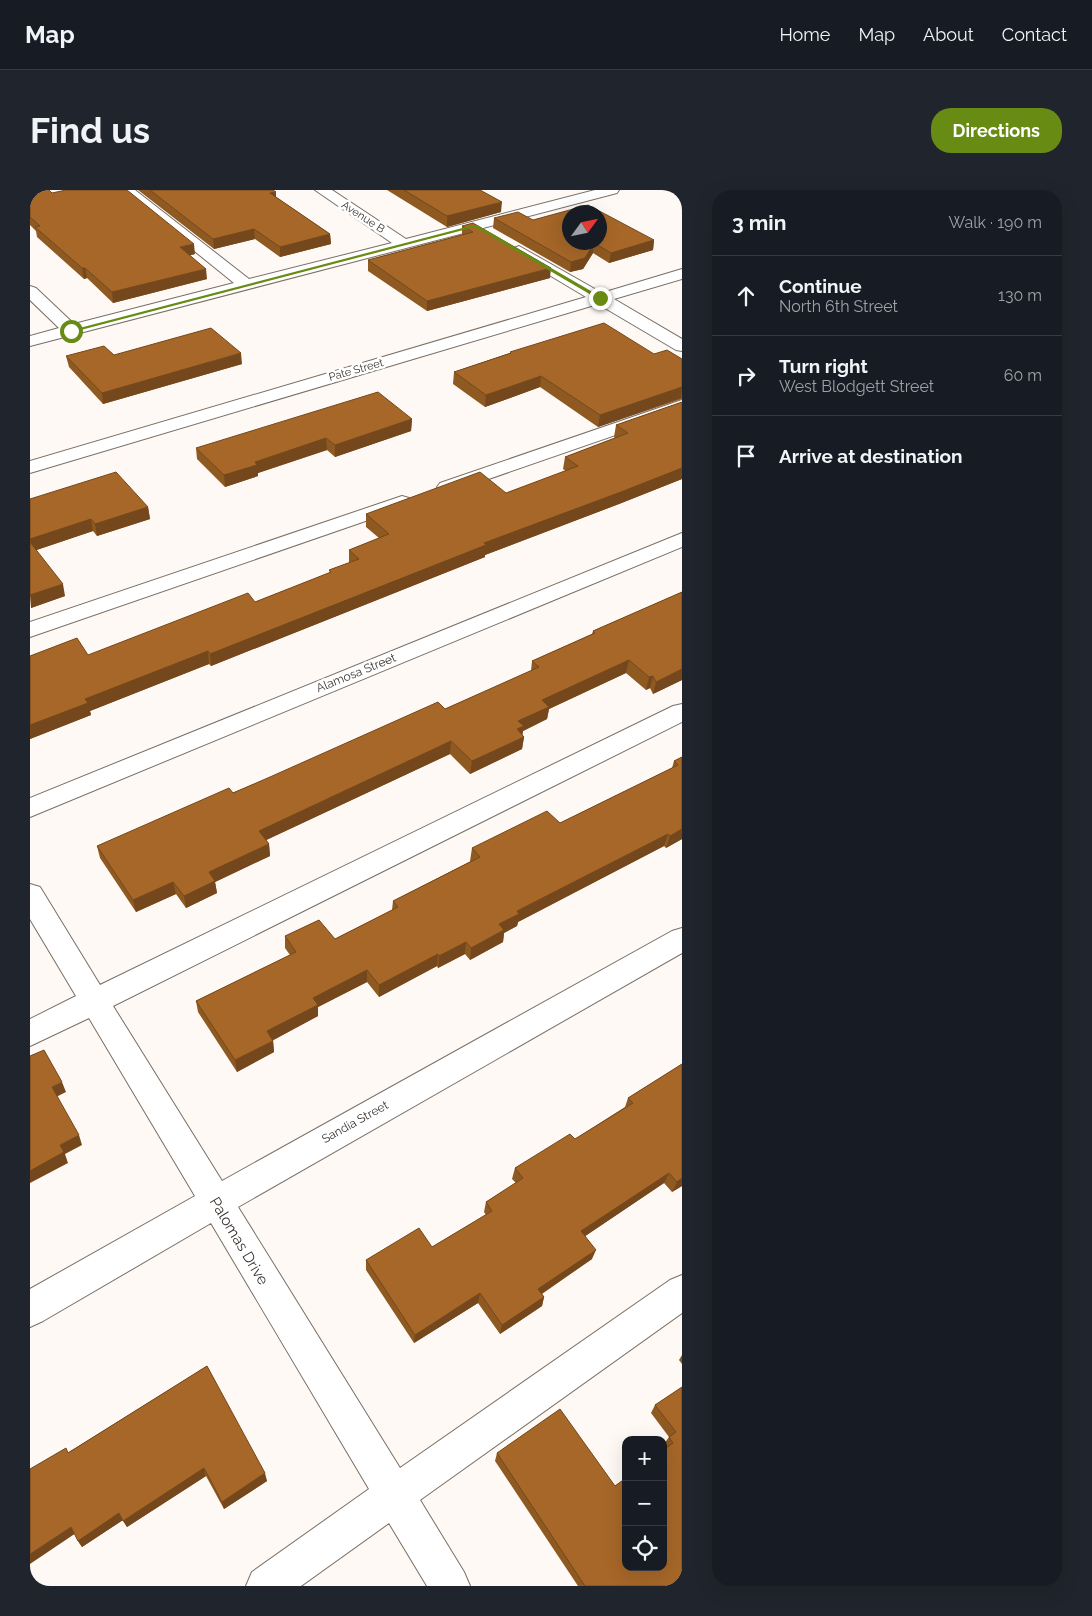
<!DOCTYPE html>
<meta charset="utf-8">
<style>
:root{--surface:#171b24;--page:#20242c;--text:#f1f3f6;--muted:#9ea1a6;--line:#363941;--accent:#678b13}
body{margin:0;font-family:Raleway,sans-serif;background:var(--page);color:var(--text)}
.controls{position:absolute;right:15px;bottom:15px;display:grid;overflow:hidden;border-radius:10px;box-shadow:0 5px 20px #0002}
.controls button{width:45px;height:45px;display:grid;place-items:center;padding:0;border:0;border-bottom:1px solid var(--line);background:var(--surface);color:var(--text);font:25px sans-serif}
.compass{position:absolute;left:532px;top:15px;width:45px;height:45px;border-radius:50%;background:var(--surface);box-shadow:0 5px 20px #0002;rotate:57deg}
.stop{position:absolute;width:15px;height:15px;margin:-11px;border:4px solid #678b13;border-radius:50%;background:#fff}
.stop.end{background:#678b13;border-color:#fff;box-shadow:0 1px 5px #0008}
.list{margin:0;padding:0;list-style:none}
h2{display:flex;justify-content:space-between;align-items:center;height:65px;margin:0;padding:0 20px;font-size:21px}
h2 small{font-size:16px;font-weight:400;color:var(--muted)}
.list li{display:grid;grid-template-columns:32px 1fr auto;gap:15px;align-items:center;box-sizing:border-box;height:80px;padding:0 20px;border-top:1px solid var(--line)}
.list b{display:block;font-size:19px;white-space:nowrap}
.list p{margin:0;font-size:16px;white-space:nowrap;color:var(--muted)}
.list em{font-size:16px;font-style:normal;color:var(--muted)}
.icon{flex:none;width:28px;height:28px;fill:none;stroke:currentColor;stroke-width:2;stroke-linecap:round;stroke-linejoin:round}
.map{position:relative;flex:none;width:652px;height:1396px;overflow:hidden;border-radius:20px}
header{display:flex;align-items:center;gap:30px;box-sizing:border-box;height:70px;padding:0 25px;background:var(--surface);border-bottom:1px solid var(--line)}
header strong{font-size:24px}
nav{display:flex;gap:28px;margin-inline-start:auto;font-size:18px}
.intro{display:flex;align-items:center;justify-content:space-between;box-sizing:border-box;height:120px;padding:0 30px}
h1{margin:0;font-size:35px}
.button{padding:12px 22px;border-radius:20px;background:var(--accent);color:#fff;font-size:18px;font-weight:700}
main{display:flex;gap:30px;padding:0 30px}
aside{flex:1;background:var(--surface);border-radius:20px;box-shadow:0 5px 20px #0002}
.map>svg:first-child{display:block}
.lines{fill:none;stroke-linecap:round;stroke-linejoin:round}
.minor-casing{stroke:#7a6f66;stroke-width:2}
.minor{fill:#fff;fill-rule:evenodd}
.wall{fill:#8f5922}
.shaded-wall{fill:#74481c}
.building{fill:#a66728;stroke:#74481c;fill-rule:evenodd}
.route{fill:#678b13}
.labels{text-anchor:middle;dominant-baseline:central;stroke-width:5;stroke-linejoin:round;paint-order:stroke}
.far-street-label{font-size:11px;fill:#3a3532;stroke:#fff}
.street-label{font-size:12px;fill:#3a3532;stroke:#fff}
.near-street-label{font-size:15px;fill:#3a3532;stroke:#fff}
</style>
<header>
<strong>Map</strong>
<nav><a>Home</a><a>Map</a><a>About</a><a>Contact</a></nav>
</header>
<div class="intro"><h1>Find us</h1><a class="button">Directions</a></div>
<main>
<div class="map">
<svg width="652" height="1396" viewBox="0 0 652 1396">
<rect width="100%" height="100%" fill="#fef9f5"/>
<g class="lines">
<g class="minor-casing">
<path id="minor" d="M89,0H105L219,89L362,53L285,0H302L376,49L565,0H589L587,3L0,156V146L29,138L0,110V96L6,98L44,134L204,93Z
M489,56L572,103L652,79V89L584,109L652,149V161L646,160L568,114L0,283V271L556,107L484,64L481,61L484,58Z
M652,210V222L424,301L417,303L410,301L407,297L410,293Z
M372,306L379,308L382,312L379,316L0,447V432Z
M652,343V357L0,627V608Z
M652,514V532L83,816L192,991L642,741L652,738V763L208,1017L370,1278L640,1090L652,1085V1123L390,1310L434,1382L440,1396H397L359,1333L271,1396H216L222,1382L339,1299L181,1033L13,1131L0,1137V1099L165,1006L59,828L0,856V829L46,806L0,729V694L10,697L70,795L643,516Z"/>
</g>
<use href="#minor" class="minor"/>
</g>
<path class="wall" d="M0,0L22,3L165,64L160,65L177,89L83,113L57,88L54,89L7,47L6,41L0,35Z
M108,0H243L246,7L300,44L301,54L250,67L225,49L184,59Z
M357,0H450L471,22L417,37Z
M464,28L503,30L624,50L623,60L579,73L563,63L553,79L540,82L463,38Z
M432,36L520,88L397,121L338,81V70L432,45Z
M480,162L624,164L652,169V209L568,237L510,197L455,217L423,194L424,182L480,163Z
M84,165L212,174L73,214L39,177L36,166Z
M652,212V289L589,314L455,365V367L181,476L179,474L60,521L61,525L0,549V466L58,465L225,412L300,383L299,380L320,373L319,372V360L349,348L336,337V324L476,303L536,281L533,279L535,267L585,248L584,247L586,235Z
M382,229L381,241L305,267L297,260L228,283V286L195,297L167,269L166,258Z
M0,309L118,317L120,329L67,346L63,341L6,360L35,406L1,418Z
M652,402V490L623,504L620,498L616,500L596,483L519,519L517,529L493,541L492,545L494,547L492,559L440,584L420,564L236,650L239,654L240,666L185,692L187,703L156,718L146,704L106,722L70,668L67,656L415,519L501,481L502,471L562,444L563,441Z
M652,567V649L636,658L634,656L488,732L487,736L474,743L473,752L440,770L435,764L408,778L407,776L349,807L337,792L288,817V826L243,850L244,862L207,882L168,822L166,811L260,765L255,758V746L305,749L362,720L363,711L441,671H440L442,658L530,633L642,578L644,571Z
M652,874V996L642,1002L634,993L555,1046L562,1069L512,1104L514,1107L512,1116L470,1144L448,1113L384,1153L336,1080V1070L402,1057L456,1025L454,1022L456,1012L486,993L482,989L485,978L545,949L595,917L598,908Z
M652,1165V1174L649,1170Z
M177,1176L237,1291L194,1319L176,1286L97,1337L93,1330L52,1357L48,1351L45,1344L39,1262Z
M652,1197V1387L641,1396H548L465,1271L467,1263L585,1296L636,1258L634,1254L639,1247L621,1223L625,1215Z"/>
<path class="shaded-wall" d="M246,2V12L240,3Z
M472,12L471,22L417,37V26Z
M224,39L225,49L184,59L183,49Z
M300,44L301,54L250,67V57Z
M624,50L623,60L579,73L581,63Z
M564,53L563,63L553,79L540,82L541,72Z
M164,54L165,64L151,68L150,57Z
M52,78H55L57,88L54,89Z
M521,78L520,88L397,121V111Z
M176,79L177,89L83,113L82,102Z
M211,163L212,174L73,214L72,203Z
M511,186L510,197L455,217L456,205Z
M652,197L651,208L568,237L570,225Z
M382,229L381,241L305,267V255Z
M296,248L297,260L228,283V286L195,297L194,285L225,272Z
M652,278V289L589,314L455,365V367L181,476L180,464L454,353Z
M118,317L120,329L67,346L65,334Z
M61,329L63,341L1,362L0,356V349Z
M33,394L35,406L1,418L0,405Z
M178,461L179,474L60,521L61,525L0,549V535L55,509Z
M599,470L596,483L519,519L517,529L493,541L492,548L494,547L492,559L440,584L442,571L512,510Z
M652,479V490L623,504L626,492Z
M623,486L620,498L616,500L619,487Z
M421,551L420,564L230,653L229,641Z
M652,639V649L636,658L640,646Z
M638,644L634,656L488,732L487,736L474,743L473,752L440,770L441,758L469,734L487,721Z
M239,654L240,666L185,692L187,703L156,718L154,706L179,682Z
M143,692L146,704L106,722L103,710Z
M436,752L435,764L408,778L409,766Z
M408,764L407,776L349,807V795Z
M337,780V792L288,817V826L238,853L237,841L283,808Z
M243,851L244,862L207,882L205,870Z
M32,892L36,902L26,907L22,897Z
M49,945L52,955L35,964L38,973L0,993V981L30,955Z
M639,983L634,993L548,1051L551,1041Z
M652,988V996L642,1002L647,992Z
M566,1060L562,1069L505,1108L508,1099Z
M450,1103L448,1113L384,1153L385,1145Z
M514,1107L512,1116L470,1144L472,1135Z
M174,1278L176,1286L97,1337L93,1331Z
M235,1283L237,1291L194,1319L192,1312Z
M89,1323L93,1330L52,1357L48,1351Z
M41,1337L46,1343L0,1374V1364Z"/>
<path class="building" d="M0,0H19L22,3L36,0H97L164,54L150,57L176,79L82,102L55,78H52L5,37L10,36L0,27Z
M120,0H243L246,2L240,3L300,44L250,57L224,39L183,49Z
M374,0H450L472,12L417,26Z
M558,15L624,50L581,63L564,53L555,68L541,72L464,28L488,22L503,30ZM540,22H570V52H540Z
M443,33L521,78L397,111L338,70L443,42L432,36Z
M574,133L624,164L637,160L652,169V197L570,225L511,186L456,205L424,182L481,163L480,162Z
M181,138L211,163L72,203L36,166L74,156L84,165Z
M348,202L382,229L305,255L296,248L225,272L227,275L194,285L166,258Z
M652,212V278L591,302L454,353L456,355L180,464L178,461L55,509L58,513L0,535V466L47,448L58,465L218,403L225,412L301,382L299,380L329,369L319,360L359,344L336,324L450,282L476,303L548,276L535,267L598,243L586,235Z
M86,282L118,317L65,334L61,329L0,349V309Z
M0,352L33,394L0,405Z
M652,402V479L626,492L623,486L619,487L599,470L512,510L519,517L488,531L494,536L487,539L494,547L442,571L421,551L229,641L239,654L179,682L185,691L154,706L143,692L103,710L67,656L199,598L203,603L240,587L408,512L415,519L509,477L502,471L565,443L563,441Z
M652,567V639L640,646L638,644L487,721L489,724L469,734L474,740L441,758L436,752L409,766L408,764L349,795L337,780L283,808L288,815L237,841L243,851L205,870L166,811L266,762L255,746L289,730L305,749L368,717L363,711L450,667L442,658L517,621L530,633L648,575L644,571Z
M14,860L32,892L22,897L49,945L30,955L34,962L0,981V866Z
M652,874V988L647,992L639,983L551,1041L566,1060L508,1099L514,1107L472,1135L450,1103L385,1145L336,1070L389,1038L402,1057L462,1021L456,1012L493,988L485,978L540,944L545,949L603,913L598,908Z
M177,1176L235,1283L192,1312L174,1278L93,1331L89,1323L48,1351L41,1337L0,1364V1279L36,1258L38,1263Z
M652,1197V1386L640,1396H555L467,1263L530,1219L585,1296L596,1288V1377H633V1260L643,1253L639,1247L646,1242L625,1215Z"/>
<path class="route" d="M444,35H447L573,108L568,109L445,37L43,142L38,141Z"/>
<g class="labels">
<g class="far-street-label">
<text transform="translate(333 27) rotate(33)">Avenue B</text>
<text transform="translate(326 180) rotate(-16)">Pate Street</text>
</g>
<g class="street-label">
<text transform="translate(326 483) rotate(-22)">Alamosa Street</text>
<text transform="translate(325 932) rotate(-29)">Sandia Street</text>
</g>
<g class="near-street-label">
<text transform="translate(209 1051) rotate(59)">Palomas Drive</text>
</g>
</g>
</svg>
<div class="controls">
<button>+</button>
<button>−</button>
<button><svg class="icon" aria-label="locate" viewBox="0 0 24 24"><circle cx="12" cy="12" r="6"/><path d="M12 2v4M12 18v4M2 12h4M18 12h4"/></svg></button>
</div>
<svg class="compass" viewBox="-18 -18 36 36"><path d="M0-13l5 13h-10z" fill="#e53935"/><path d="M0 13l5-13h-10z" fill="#9ea1a6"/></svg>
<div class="stop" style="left:41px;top:141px"></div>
<div class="stop end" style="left:570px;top:108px"></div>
</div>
<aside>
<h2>3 min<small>Walk · 190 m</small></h2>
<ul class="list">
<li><svg class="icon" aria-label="ahead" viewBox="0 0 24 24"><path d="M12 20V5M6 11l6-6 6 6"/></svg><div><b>Continue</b><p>North 6th Street</p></div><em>130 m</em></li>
<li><svg class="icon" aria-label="right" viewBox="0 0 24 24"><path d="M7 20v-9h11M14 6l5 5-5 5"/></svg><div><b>Turn right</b><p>West Blodgett Street</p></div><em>60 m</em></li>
<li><svg class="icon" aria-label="arrive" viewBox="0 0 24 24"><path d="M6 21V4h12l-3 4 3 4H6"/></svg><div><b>Arrive at destination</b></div></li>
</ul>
</aside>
</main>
